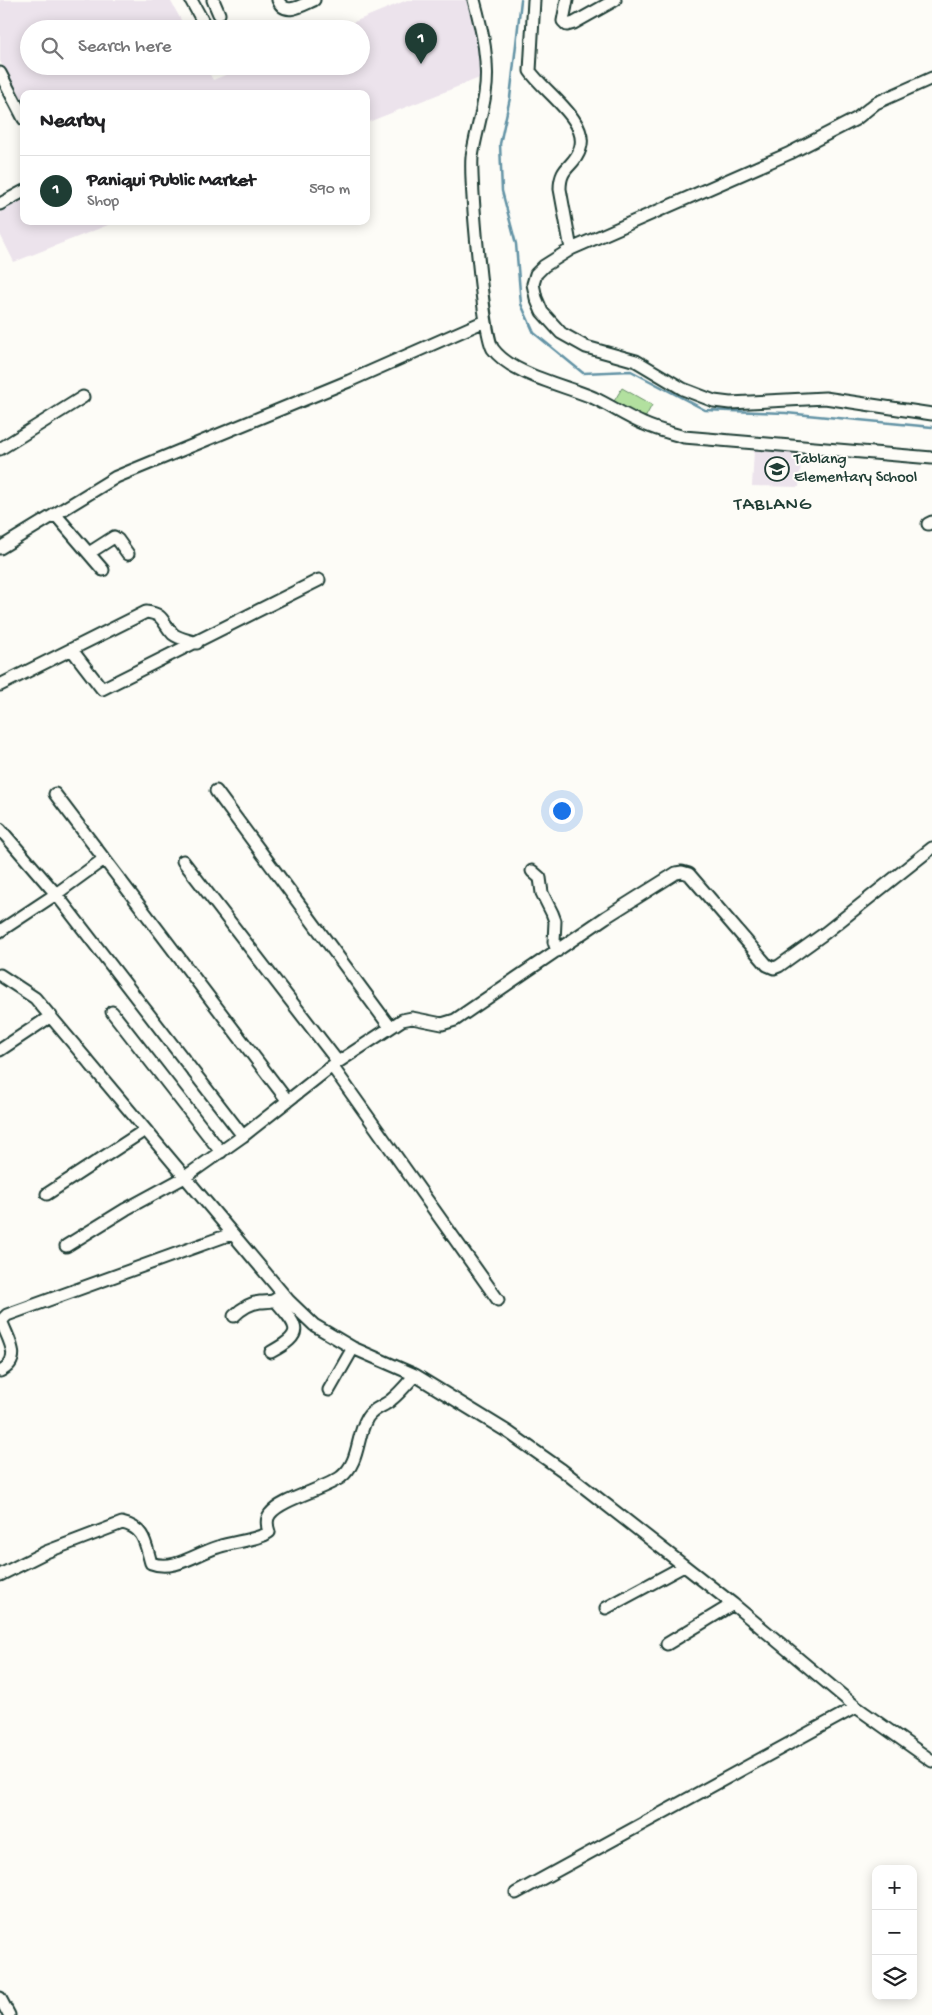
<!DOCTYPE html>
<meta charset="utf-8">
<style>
:root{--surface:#fff;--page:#f6f6f6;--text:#202124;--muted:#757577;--line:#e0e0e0;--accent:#1f3d34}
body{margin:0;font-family:"Gochi Hand",sans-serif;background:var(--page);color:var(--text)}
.controls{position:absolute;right:15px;bottom:15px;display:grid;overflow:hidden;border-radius:10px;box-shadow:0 2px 12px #0003}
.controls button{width:45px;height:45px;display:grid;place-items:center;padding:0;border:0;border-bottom:1px solid var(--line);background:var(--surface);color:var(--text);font:25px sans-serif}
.you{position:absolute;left:561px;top:810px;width:18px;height:18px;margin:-12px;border:4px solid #fff;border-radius:50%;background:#1a73e8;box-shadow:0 0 0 8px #1a73e833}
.badge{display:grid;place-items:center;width:32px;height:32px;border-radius:50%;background:var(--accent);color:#fff;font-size:16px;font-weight:700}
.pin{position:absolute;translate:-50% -41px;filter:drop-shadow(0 1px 2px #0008)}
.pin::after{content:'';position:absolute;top:26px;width:18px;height:15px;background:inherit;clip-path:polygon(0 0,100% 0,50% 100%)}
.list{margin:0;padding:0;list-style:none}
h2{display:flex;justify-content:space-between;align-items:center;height:65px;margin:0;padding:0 20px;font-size:21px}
h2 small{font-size:16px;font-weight:400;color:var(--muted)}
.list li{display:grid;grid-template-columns:32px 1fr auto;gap:15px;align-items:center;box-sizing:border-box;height:70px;padding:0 20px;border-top:1px solid var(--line)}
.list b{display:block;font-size:19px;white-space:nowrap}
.list p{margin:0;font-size:16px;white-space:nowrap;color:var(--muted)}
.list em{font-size:16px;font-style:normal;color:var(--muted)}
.icon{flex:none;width:28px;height:28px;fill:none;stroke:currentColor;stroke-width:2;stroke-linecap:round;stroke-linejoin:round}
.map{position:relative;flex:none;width:932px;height:2015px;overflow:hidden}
.search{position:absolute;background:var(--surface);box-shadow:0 2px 12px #0003;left:20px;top:20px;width:350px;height:55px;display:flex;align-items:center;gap:12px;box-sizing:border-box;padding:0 18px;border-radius:28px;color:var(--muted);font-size:19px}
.panel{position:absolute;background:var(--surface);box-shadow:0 2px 12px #0003;left:20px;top:90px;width:350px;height:135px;border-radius:10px}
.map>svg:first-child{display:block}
.built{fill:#ece3ec}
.green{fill:#b2e09f;stroke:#688e6a}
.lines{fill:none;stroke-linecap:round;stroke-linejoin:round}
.stream{stroke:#6393a5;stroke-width:2.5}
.minor-casing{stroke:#1f3d34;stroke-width:15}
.minor{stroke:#fdfcf7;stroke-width:11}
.labels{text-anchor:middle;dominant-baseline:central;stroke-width:4;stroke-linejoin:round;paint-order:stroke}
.poi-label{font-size:16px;fill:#1f3d34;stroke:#fdfcf7;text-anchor:start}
.quarter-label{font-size:19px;letter-spacing:1px;fill:#1f3d34;stroke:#fdfcf7}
</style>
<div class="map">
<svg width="932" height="2015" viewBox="0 0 932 2015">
<rect width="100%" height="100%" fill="#fdfcf7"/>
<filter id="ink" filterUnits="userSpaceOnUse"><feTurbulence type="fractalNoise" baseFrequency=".02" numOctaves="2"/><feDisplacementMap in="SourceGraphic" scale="10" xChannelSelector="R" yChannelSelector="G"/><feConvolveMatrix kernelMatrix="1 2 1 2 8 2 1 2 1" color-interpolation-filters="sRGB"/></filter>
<g filter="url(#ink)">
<path class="built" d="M0,0H170L186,29H29V66H205L213,80L247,66H361V29H337L407,0H468L477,25L482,77L366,123V94H24V104L0,61Z
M24,197V221H118L14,262L0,234V209Z
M754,450L802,451L799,487L752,486Z"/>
<path class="green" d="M622,388L652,405L644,420L613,403Z"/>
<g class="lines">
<path class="stream" d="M521,0L510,98L500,144L502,191L516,244L521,304L534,333L583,373L631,371L705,410L786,413L932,427"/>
<g class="minor-casing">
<path id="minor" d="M191,0L207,29
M213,0L219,14
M278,0C285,17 302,5 314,0
M474,0C482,29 490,64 485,94C482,115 475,136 472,157C470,179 483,335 493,349C512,375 564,385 594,398C611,406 627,417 644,424C657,430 671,433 684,437L932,458
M534,0L530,71C543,91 590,121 580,149C574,168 560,165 560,189L571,249
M567,0L563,21L567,25L574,23L615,0
M0,73L24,119
M932,78L876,103L856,119L790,153L571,249L544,266L536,274L533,284L536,298L542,312L561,333L586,347L636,361L683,389L714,401L730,403L825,398L932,414
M0,204L24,191
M0,449L83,397
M55,514L103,570
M928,524L932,522
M0,548L116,477L349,381L485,321
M89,553L114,537L118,540L128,554
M72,650L102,689L319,580
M0,685L146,612C165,614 162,623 173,634C179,639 189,640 197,643
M216,791L390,1027
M55,794L287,1100
M0,829L56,894L104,859
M183,861L338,1062
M532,871L540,878L542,893L552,913L555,921L554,942L557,951
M0,931L56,894L243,1136
M0,975L35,998L289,1301L314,1325L353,1348L415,1375L508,1432L562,1470L733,1604L856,1707L932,1761
M112,1012L221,1152
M0,1050L51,1016
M332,1066L498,1300
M47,1194L145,1130
M66,1246L126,1209L185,1177L243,1136L332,1066L402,1020L412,1018L442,1024L455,1020L606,917L676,873L682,872L689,874L767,965L774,968L779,966L825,933L932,848
M234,1316C241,1309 250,1303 260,1302C269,1301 272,1303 279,1297
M271,1352C306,1333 298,1327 275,1300
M0,1371C23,1360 9,1341 2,1323L3,1319L7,1315L231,1234
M329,1390L353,1348
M0,1575L46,1552L122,1523C145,1528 145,1543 151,1563C174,1572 197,1553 218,1547C233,1542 249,1541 264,1535L269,1532C267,1526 266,1519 270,1514C281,1499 325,1489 341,1477C360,1462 356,1437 367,1418C373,1408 383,1407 391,1400C400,1393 407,1384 415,1375
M606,1608L684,1566
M667,1644L733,1604
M516,1893L856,1707
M0,1998L9,2015"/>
</g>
<use href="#minor" class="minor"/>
</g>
</g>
<defs>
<g id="school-ring" transform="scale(1.25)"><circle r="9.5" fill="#fdfcf7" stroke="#1f3d34" stroke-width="1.5"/><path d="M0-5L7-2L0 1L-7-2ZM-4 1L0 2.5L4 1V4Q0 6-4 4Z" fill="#1f3d34"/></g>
</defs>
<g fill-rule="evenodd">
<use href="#school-ring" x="777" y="469"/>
</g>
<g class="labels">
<g class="poi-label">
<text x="794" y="460">Tablang<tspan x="794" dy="18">Elementary School</tspan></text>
</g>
<g class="quarter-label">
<text x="773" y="505">TABLANG</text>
</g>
</g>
</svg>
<div class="controls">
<button>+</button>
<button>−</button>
<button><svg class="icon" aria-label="layers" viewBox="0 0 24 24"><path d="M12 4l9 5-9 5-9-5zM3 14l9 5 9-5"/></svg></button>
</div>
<div class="you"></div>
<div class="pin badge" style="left:421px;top:64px">1</div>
<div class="search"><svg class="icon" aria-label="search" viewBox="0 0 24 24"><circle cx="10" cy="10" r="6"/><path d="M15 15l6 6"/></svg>Search here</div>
<section class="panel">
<h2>Nearby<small></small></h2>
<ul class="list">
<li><span class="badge">1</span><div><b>Paniqui Public Market</b><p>Shop</p></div><em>590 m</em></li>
</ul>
</section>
</div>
